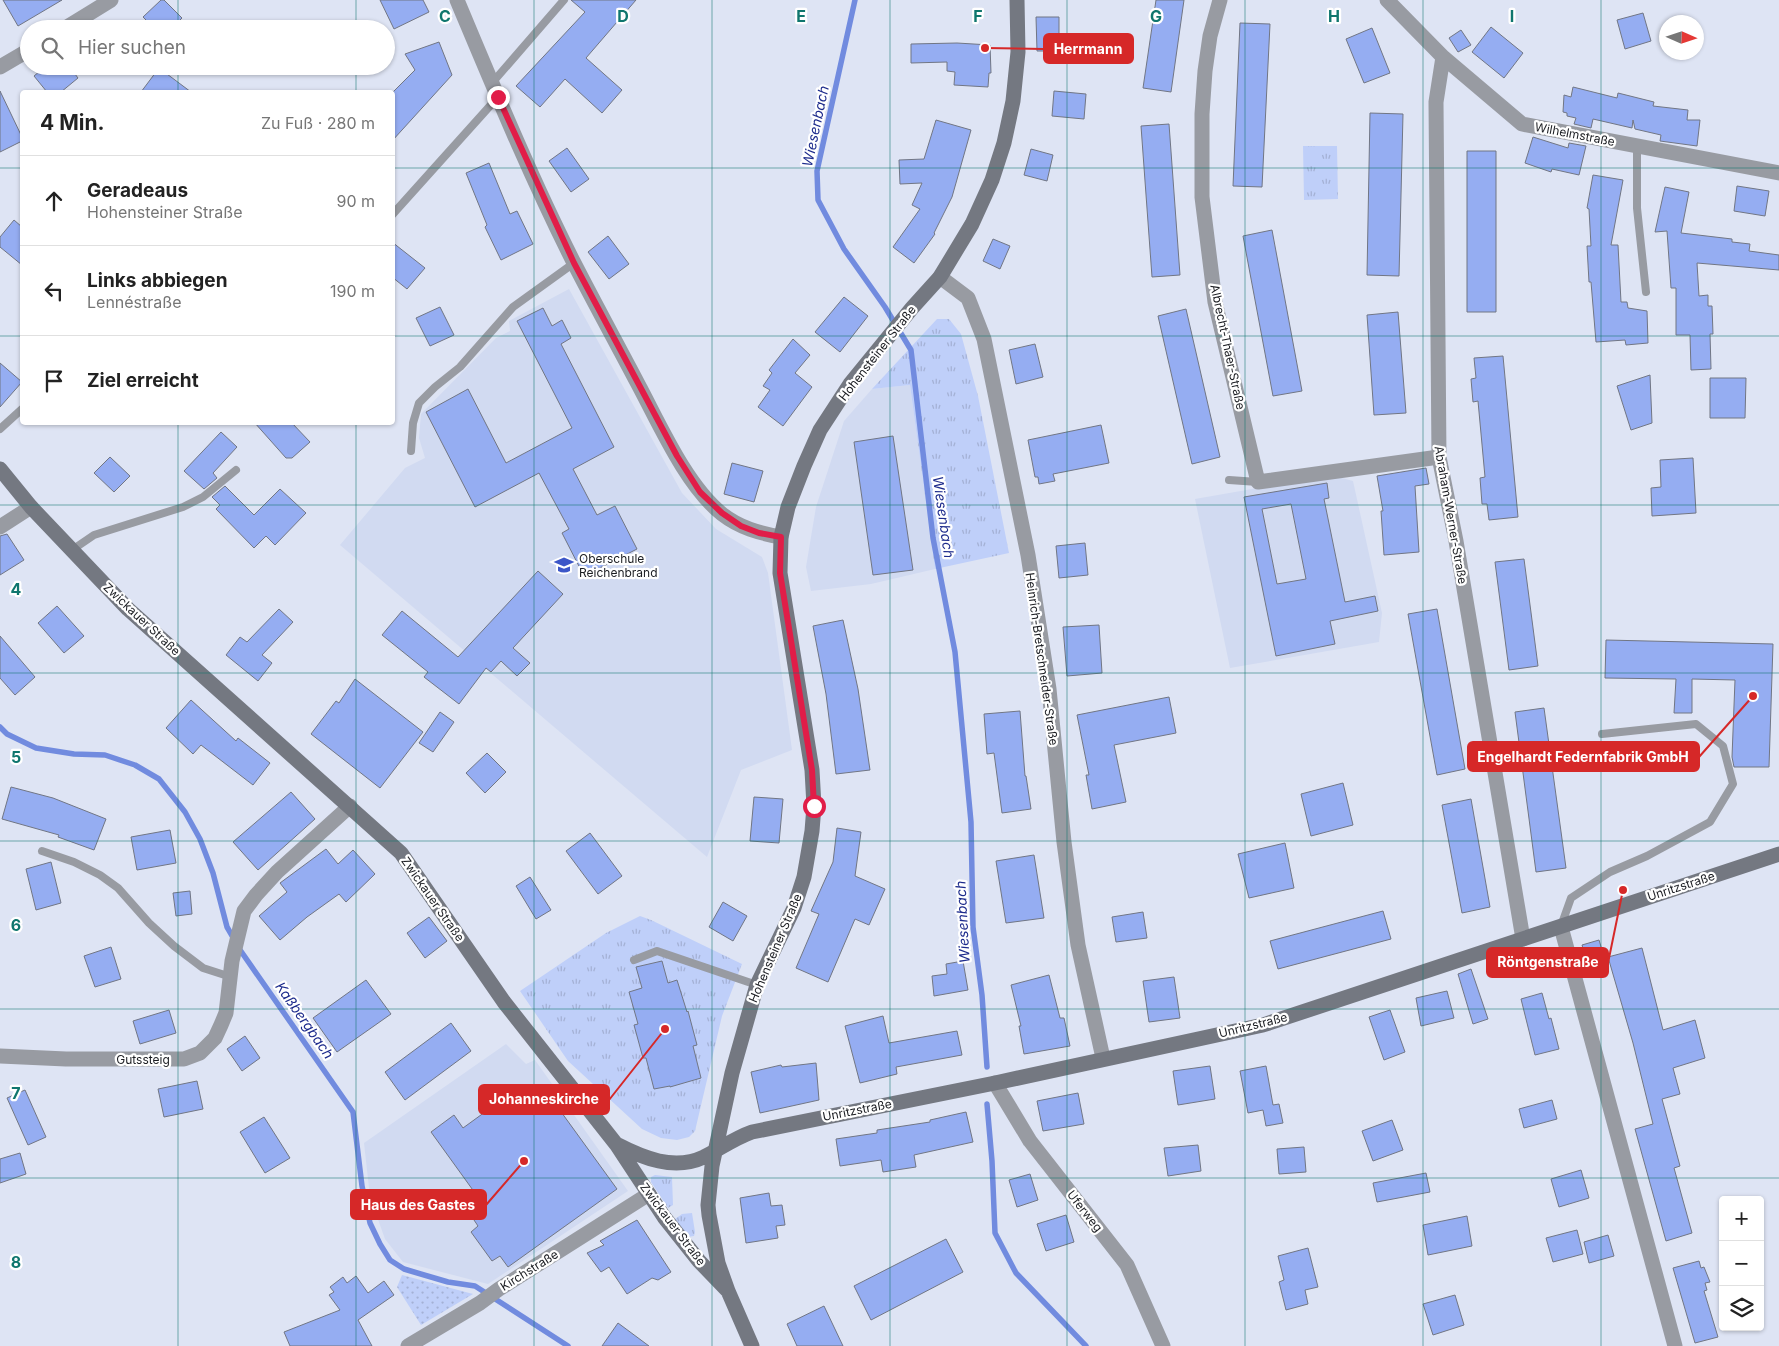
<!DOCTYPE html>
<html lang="de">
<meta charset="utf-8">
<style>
:root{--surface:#fff;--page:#f2f2f2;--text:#222;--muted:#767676;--line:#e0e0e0}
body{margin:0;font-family:Inter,sans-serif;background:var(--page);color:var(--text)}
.controls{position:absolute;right:15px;bottom:15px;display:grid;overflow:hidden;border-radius:5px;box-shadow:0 1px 4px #0004}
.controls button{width:45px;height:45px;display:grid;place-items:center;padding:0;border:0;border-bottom:1px solid var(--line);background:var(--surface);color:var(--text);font:25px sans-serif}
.compass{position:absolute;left:1659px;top:15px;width:45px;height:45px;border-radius:50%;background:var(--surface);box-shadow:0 1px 4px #0004;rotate:93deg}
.stop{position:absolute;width:15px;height:15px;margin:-11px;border:4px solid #e11d48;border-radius:50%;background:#fff}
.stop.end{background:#e11d48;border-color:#fff;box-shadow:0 1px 5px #0008}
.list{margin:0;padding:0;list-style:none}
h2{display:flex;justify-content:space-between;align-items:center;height:65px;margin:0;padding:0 20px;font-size:21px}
h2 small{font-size:16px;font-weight:400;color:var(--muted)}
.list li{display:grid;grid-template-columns:32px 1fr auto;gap:15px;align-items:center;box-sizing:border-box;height:90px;padding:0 20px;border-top:1px solid var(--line)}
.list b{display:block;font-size:19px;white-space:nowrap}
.list p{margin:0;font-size:16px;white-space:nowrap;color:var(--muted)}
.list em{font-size:16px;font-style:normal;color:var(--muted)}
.icon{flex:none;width:28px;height:28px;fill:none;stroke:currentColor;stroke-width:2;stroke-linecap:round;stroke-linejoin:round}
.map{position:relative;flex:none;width:1779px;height:1346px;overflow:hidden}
.search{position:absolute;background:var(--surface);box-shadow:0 1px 4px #0004;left:20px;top:20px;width:375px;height:55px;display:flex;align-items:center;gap:12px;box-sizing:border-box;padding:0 18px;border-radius:28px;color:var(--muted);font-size:19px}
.panel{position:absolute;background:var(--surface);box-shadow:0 1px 4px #0004;left:20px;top:90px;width:375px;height:335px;border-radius:5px}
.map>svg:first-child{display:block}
.built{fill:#d1daf1}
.grass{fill:url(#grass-tufts)}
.garden{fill:url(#garden-dots)}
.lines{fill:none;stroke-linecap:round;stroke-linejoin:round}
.stream{stroke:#718bdf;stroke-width:5.5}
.building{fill:#95adf2;stroke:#717684;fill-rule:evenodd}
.lane{stroke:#989ba2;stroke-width:8}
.street{stroke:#989ba2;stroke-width:15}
.secondary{stroke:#747881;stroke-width:15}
.route{stroke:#e11d48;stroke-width:6}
.grid{fill:none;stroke:#0f766e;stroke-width:1;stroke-opacity:0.55}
.labels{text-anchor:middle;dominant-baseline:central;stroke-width:4.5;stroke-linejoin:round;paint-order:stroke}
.street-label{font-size:12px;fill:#1a1c21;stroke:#fff}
.poi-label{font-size:12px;fill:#1a1c21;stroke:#fff;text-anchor:start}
.water-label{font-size:14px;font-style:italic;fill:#1d2b8c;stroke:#fff}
.grid-label{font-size:16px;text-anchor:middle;font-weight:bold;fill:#0f766e;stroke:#fff;stroke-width:4.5;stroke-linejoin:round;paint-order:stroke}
.leader{fill:none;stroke:#d62828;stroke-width:2}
.callout-dot{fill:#d62828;stroke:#fff;stroke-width:2}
.callout{fill:#d62828;stroke:#d62828;stroke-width:2}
.callout-label{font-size:14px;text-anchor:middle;font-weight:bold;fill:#fff}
</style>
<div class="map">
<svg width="1779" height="1346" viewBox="0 0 1779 1346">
<defs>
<pattern id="grass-tufts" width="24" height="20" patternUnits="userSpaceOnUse" patternTransform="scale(1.25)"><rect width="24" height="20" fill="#bfcff9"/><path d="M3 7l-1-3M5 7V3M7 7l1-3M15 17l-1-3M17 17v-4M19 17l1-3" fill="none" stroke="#a4b1d5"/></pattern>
<pattern id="garden-dots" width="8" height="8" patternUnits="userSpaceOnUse" patternTransform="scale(1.25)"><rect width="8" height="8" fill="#bfcff9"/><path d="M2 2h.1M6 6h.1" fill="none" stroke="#a4b1d5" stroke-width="1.8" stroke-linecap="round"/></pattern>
</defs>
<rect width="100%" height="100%" fill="#dee4f4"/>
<path class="built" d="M569,289L682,493L716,529L762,557L768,573L792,750L741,770L707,857L340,545L405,468L425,458L419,438L421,414L496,338L510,331L509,321Z
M910,385L935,569L871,584L811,591L806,567L816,507L844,421L872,389Z
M1331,475L1353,481L1382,613L1379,642L1230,668L1195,499Z
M506,1044L526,1064L535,1060L628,1191L488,1284L403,1262L385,1239L370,1197L364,1143Z"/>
<path class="grass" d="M1303,146H1337L1338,199L1304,200Z
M937,319H949L961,334L978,396L1009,553L935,569L910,385L872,389Z
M640,916L651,920L742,964L722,1016L695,1131L689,1137L677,1140L661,1138L642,1129L568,1061L520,991L606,933Z
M655,1175L672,1177L673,1205L668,1208L651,1182V1177Z
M692,1213L695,1232L694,1236L687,1237L675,1219L682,1214Z"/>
<path class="garden" d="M402,1275L473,1294L421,1325L397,1287Z"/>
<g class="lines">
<path class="stream" d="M855,0L817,171L818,200L844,249L885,307L911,350L933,538L955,652L971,822L973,927L982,995L987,1067
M0,727L7,734L36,748L74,754L105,755L135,765L159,779L185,812L200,839L213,873L227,927L234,939
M238,947L353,1112L362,1186L370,1223L380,1244L390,1260L404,1269L448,1282L475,1286L568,1346
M987,1104L992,1161L995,1233L1016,1273L1086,1346"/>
</g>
<path class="building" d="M3,0H62L18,26Z
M161,0H164L182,18L171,29H155L143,17Z
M380,0H423L429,12L394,29Z
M571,0H636L586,58L622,90L602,113L565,79L540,107L516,86L585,12Z
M1156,0H1184L1171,92L1143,88Z
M1643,13L1651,41L1625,49L1617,20Z
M1036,17H1059V51H1037Z
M1240,23L1270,24L1262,187L1233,186Z
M1491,27L1523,53L1504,78L1472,52Z
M1372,28L1390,73L1364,83L1346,39Z
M1461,30L1471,45L1458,52L1449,38Z
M439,42L452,75L392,141V93L415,70L405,54Z
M957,43L990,45L991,73H989L988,87L954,85L955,72L947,71V62L911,63V44Z
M46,66H69L78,78L61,92H47L34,76Z
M159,68L191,92H141Z
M1573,87L1617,98L1618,93L1654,102L1653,106L1688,110L1687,120H1700L1697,146L1660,141L1661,135L1635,129L1633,120L1632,128L1593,119L1591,128L1574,124L1576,118L1567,116V113L1563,112L1564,95L1571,97Z
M0,91L22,137V141L0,152Z
M1054,91L1086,94L1084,119L1052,116Z
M1370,113L1403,114L1399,276L1367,275Z
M936,120L971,130L952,197L934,233L935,234L914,263L893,247L920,209L912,205L922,183L900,184L899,160L924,159Z
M1169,124L1180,275L1152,277L1141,126Z
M1533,137L1568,148L1569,143L1586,146L1579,175L1552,169L1551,172L1525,163Z
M567,148L589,179L571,192L549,161Z
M1031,149L1053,155L1047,181L1024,175Z
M1467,151H1496V312H1467Z
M489,163L510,214L517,211L533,244L501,260L485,227L487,225L466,173Z
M1593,175L1623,180L1611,245H1618L1621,302H1627L1628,308L1647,311L1648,343L1626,345L1625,340L1596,342L1591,282H1589L1587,246H1591L1589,209L1587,208Z
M1737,186L1769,191L1765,216L1734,211Z
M1665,187L1689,192L1681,233L1732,239V242L1750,244L1749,251L1779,255V270L1697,263L1699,296L1708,295V306H1712L1713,334H1710L1711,369L1691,370L1690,335H1676V288H1671L1667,231L1655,232Z
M14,220L22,227V265L0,247V237Z
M1272,230L1302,391L1273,396L1243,236Z
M608,236L629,264L609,279L588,252Z
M993,239L1010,246L1000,269L983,261Z
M392,242L425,268L407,289L392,277Z
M844,297L868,316L840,352L815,332Z
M440,307L454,335L430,346L416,318Z
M543,308L552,326L562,320L571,338L561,344L614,447L573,469L597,515L615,506L637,549L584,576L562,533L569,529L539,473L475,507L426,412L468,389L506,463L572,428L517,321Z
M1186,309L1220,457L1192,464L1158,316Z
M1398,312L1406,413L1374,415L1367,315Z
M793,339L810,355L795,373L812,387L783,426L758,407L770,390L763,386L772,373L769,370Z
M1035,344L1043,377L1016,384L1009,350Z
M1503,356L1518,517L1489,520L1487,504H1482L1480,478L1485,477L1478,401L1473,402L1471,379L1476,378L1474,358Z
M0,363L22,382L0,407Z
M1650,375L1652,423L1631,430L1617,386Z
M1710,378H1746L1745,418H1710Z
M254,422H291L310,442L292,458H286Z
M1101,425L1109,463L1053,474L1055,481L1039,484L1038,477H1035L1028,440Z
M221,432L237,447L213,473L217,478L204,489L184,471Z
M893,436L913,570L873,575L854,442Z
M110,457L130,476L114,492L94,473Z
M1693,458L1696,513L1652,516L1651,488L1661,487L1660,460Z
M732,463L763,471L754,502L724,494Z
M1426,468L1429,484L1415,486L1419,552L1384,555L1381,511H1383L1377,476Z
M1327,483L1329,498L1324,499L1345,602L1375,596L1378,611L1330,621L1335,644L1276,656L1244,497ZM1291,504L1306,579L1277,584L1262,509Z
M225,486L254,515L280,489L306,513L275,545L266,536L254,548L216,509L220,505L212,497Z
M7,534L24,560L0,575V536Z
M1085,543L1088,575L1059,578L1056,546Z
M1524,559L1538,666L1509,670L1495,562Z
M538,571L563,594L513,648L530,663L517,676L501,661L491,672L486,668L459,704L424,677L428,672L382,635L402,611L458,657Z
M57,606L84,636L64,653L38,623Z
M279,609L293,622L262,655L272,663L258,681L226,655L240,637L247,642Z
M1437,609L1465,769L1437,775L1408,614Z
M843,620L858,689L870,770L836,774L826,694L813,626Z
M1099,625L1102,673L1067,676L1063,627Z
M0,636L35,677L15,695L0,678Z
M1606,640L1773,644L1769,767H1734L1732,757L1735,680L1692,679V713H1674L1676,679L1605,678Z
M355,679L423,732L380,788L311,734L336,701L339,703Z
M1169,697L1176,733L1114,745L1126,802L1092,809L1086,775H1089L1077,715Z
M191,700L236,741L238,738L270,763L253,785L201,745L193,754L166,728Z
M1544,708L1566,868L1536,872L1515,712Z
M1020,711L1025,776H1026L1031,809L1002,813L994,753L987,754L984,714Z
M440,712L454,722L433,752L419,743Z
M487,753L506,772L485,793L466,773Z
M1343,783L1353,825L1311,836L1301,794Z
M11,787L53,798L106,819L94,850L58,837L59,835L2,819Z
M291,792L315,819L258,870L233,842Z
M754,797L783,799L779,843L750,841Z
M1471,799L1490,907L1462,913L1442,805Z
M837,828L861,832L855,876L885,889L869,925L855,919L828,982L796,968L819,914L811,911L833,862Z
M170,830L176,863L137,870L131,837Z
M590,833L622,876L598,894L566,851Z
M1285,843L1294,888L1249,898L1238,854Z
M326,849L338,864L353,850L375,874L346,902L339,894L307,917L280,940L259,916L287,892L280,883Z
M1034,855L1044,918L1006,923L996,861Z
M51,862L61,903L36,910L26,869Z
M530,877L551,910L536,919L516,886Z
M190,891L192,914L176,916L173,893Z
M723,902L747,916L733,941L709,927Z
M1383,911L1391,939L1278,969L1270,941Z
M1143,912L1147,938L1116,942L1112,917Z
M429,917L447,941L425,958L407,933Z
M1599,940L1605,960L1588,965L1582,945Z
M111,947L121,979L95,987L84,956Z
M1642,948L1663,1030L1695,1020L1705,1058L1673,1068L1680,1094L1662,1099L1680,1166L1674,1168L1692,1233L1666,1241L1635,1129L1653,1124L1633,1043L1608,957Z
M662,961L668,983L677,980L687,1012L688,1011L697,1045L693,1046L701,1078L670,1087V1086L654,1089L646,1058H643L634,1025L638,1024L629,992L642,988L636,967Z
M963,961L968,990L934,996L932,976L947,974L946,964Z
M1471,969L1488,1019L1473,1024L1458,974Z
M1049,975L1060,1018H1064L1070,1046L1024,1054L1019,1026H1021L1011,985Z
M1174,977L1180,1018L1149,1022L1143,981Z
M366,980L391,1014L337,1052L313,1018Z
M1447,991L1454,1018L1421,1026L1416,998Z
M1542,993L1549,1019L1551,1018L1559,1049L1535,1055L1521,999Z
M169,1010L176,1033L140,1044L133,1021Z
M1390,1010L1405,1052L1384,1060L1369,1017Z
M883,1016L889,1043L957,1031L962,1055L896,1067L897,1074L860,1083L845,1026Z
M451,1023L471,1051L405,1100L385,1072Z
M245,1036L260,1058L242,1071L227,1049Z
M816,1063L819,1100L760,1113L751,1072L781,1065L782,1067Z
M1210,1066L1215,1099L1178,1105L1173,1071Z
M1266,1066L1273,1105L1279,1104L1283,1123L1266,1126L1263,1110L1248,1113L1240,1071Z
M197,1081L203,1109L164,1117L158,1089Z
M25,1090L46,1137L28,1145L7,1098Z
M1078,1093L1084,1124L1043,1131L1037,1101Z
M507,1096L520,1114L543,1098L554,1113L559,1109L617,1189L508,1267L500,1256L492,1261L471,1232L478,1226L462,1202L475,1193L431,1132L454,1115L463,1128Z
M1552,1100L1557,1119L1524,1128L1519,1109Z
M966,1112L973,1142L914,1155L916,1167L883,1172L881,1160L840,1166L836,1139L877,1133V1130L930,1122V1120Z
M264,1117L290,1158L265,1173L240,1132Z
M1392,1120L1403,1150L1373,1161L1362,1131Z
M1198,1145L1201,1171L1168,1176L1164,1148Z
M1304,1147L1306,1172L1279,1174L1277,1149Z
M20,1153L26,1174L0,1183V1159Z
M1581,1170L1589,1198L1559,1207L1551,1179Z
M1426,1173L1430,1192L1377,1202L1373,1183Z
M1030,1174L1038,1200L1017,1207L1009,1180Z
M769,1193L771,1206L782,1205L785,1225L776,1226L778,1238L746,1243L740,1198Z
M1066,1215L1074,1242L1046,1251L1037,1224Z
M1467,1216L1472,1246L1428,1255L1423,1225Z
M637,1220L671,1272L658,1280L652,1278L627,1294L609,1267L601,1272L587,1253L604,1245L600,1241Z
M1577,1230L1583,1254L1553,1262L1546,1238Z
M1608,1235L1614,1256L1589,1263L1584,1242Z
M946,1239L963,1272L871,1320L854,1286Z
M1308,1248L1318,1287L1305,1290L1308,1304L1286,1310L1279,1282L1284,1280L1278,1256Z
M1699,1261L1701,1268L1704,1267L1710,1282L1705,1283L1707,1290L1704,1291L1718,1337L1695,1343L1673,1268Z
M356,1276L368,1293L384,1281L394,1295L358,1320L372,1346H290L284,1332L340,1310L329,1295L334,1292L330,1287L343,1277L347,1283Z
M1455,1295L1464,1325L1433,1335L1423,1304Z
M824,1306L843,1346H797L787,1324Z
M618,1323L649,1346H602Z"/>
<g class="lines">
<path class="lane" d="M492,83L564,0
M1637,146V208L1646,292
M392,215L498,97
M0,429L22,409
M411,451L413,423L419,403L435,387L460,367L513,307L574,263
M1229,480L1258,482
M72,550L94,535L183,507L203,497L236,470
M42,851L74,862L100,875L118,888L149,923L174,946L203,968L231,977
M1561,926L1571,898L1610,872L1647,856L1710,822L1733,784L1723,746L1696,724L1602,734
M634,960L657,951L757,985"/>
<path class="street" d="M457,0C494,88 531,178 574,263C595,304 617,344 638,384C660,425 686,485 722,514C740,528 759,533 781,537
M1220,0L1210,36L1205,71L1202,114V197L1215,302L1258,482L1439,457
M1387,0L1443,57L1522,124L1779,173
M64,29L111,0
M1443,57L1436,102L1439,457L1456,541L1523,939
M0,67L29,50
M940,277L968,298L984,339L1028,555L1049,689L1064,842L1078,945L1103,1058
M0,527L31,507
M1561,927L1675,1346
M0,1056L66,1059H184L200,1053L215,1038L221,1025L226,1013L232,961L244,911L256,895L277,872L350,806
M995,1083L1030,1141L1127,1265L1163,1346
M408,1346L480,1303L499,1289L649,1194"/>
<path class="secondary" d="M0,469L31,507L128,609L401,853L504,1002L616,1144L664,1217L699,1261L728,1291L752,1346
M616,1144C643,1158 674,1171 704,1157C721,1148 735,1138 752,1132L995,1083L1263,1025L1779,854
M728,1291L718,1263L709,1215L708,1205L712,1166L732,1073L757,985L794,908L804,877L812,831L814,806L812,770L780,573L781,537L788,507L804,466L820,430L850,384L912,308L940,277L972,224L992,180L1004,143L1013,101L1018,52L1017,0"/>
</g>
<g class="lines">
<path class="route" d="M498,97L574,263L677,456L700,492L722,513L741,526L759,533L781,537L780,573L812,770L814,806"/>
</g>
<path class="grid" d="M178,0V29M356,0V29M534,0V1346M712,0V1346M890,0V1346M1067,0V1346M1245,0V1346M1423,0V1346M1601,0V1346M178,66V92M356,66V92M0,168H22M392,168H1779M0,336H22M392,336H1779M178,422V1346M356,422V1346M0,505H1779M0,673H1779M0,841H1779M0,1009H1779M0,1178H1779"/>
<defs>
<g id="school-bare" transform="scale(1.5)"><path d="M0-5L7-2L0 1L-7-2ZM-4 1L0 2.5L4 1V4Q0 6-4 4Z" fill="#3c56c8" stroke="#fff" stroke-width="2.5" paint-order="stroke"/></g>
</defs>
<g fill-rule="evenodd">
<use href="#school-bare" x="564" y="565"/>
</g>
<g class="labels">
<g class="street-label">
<text transform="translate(1575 134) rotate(11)">Wilhelmstraße</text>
<text transform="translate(1228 347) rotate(78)">Albrecht-Thaer-Straße</text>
<text transform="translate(877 353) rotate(-52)">Hohensteiner Straße</text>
<text transform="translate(1451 515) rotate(80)">Abraham-Werner-Straße</text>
<text transform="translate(142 619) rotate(43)">Zwickauer Straße</text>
<text transform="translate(1042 659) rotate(82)">Heinrich-Bretschneider-Straße</text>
<text transform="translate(1681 886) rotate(-18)">Unritzstraße</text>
<text transform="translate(433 899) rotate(55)">Zwickauer Straße</text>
<text transform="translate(775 948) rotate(-67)">Hohensteiner Straße</text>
<text transform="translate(1253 1025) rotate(-14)">Unritzstraße</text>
<text x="143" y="1059">Gutssteig</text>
<text transform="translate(857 1110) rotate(-11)">Unritzstraße</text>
<text transform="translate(1085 1211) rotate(52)">Uferweg</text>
<text transform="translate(673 1224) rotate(53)">Zwickauer Straße</text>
<text transform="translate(529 1270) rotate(-32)">Kirchstraße</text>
</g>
<g class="poi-label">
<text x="579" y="558">Oberschule<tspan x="579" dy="14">Reichenbrand</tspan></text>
</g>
<g class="water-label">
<text transform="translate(815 126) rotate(-78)">Wiesenbach</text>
<text transform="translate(944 517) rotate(82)">Wiesenbach</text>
<text transform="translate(962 922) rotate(-93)">Wiesenbach</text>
<text transform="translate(305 1020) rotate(55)">Kaßbergbach</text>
</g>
</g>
<g class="grid-label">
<text x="445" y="22">C</text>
<text x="623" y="22">D</text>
<text x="801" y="22">E</text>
<text x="978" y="22">F</text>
<text x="1156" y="22">G</text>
<text x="1334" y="22">H</text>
<text x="1512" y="22">I</text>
<text x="16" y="595">4</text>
<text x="16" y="763">5</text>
<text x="16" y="931">6</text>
<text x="16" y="1099">7</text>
<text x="16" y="1268">8</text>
</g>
<path class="leader" d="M985 48L1044 49M1753 696L1699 757M1623 890L1608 963M665 1029L609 1100M524 1161L486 1205"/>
<g class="callout-dot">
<circle cx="985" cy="48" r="5"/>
<circle cx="1753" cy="696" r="5"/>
<circle cx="1623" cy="890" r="5"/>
<circle cx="665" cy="1029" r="5"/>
<circle cx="524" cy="1161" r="5"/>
</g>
<g class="callout">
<rect x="1044" y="34" width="89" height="29" rx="5"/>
<rect x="1468" y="742" width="231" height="29" rx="5"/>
<rect x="1487" y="948" width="121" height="29" rx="5"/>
<rect x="479" y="1085" width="130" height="29" rx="5"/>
<rect x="351" y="1190" width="135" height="29" rx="5"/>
</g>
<g class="callout-label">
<text x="1088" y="54">Herrmann</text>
<text x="1583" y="762">Engelhardt Federnfabrik GmbH</text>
<text x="1548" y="967">Röntgenstraße</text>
<text x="544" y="1104">Johanneskirche</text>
<text x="418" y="1210">Haus des Gastes</text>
</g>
</svg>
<div class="controls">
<button>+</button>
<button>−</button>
<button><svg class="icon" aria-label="layers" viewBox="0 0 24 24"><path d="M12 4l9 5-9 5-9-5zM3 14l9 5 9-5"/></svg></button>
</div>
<svg class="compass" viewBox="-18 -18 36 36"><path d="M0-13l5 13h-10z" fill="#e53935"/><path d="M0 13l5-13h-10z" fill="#767676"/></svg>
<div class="stop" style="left:814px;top:806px"></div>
<div class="stop end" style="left:498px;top:97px"></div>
<div class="search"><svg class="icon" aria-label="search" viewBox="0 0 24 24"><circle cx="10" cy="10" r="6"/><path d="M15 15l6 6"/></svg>Hier suchen</div>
<section class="panel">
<h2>4 Min.<small>Zu Fuß · 280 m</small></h2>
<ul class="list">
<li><svg class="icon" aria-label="ahead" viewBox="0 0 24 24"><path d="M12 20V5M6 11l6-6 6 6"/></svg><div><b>Geradeaus</b><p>Hohensteiner Straße</p></div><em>90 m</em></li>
<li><svg class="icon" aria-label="left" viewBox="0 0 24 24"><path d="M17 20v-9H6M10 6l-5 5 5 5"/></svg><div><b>Links abbiegen</b><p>Lennéstraße</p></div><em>190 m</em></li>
<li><svg class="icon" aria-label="arrive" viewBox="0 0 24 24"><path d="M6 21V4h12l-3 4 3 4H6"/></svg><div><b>Ziel erreicht</b></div></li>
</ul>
</section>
</div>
